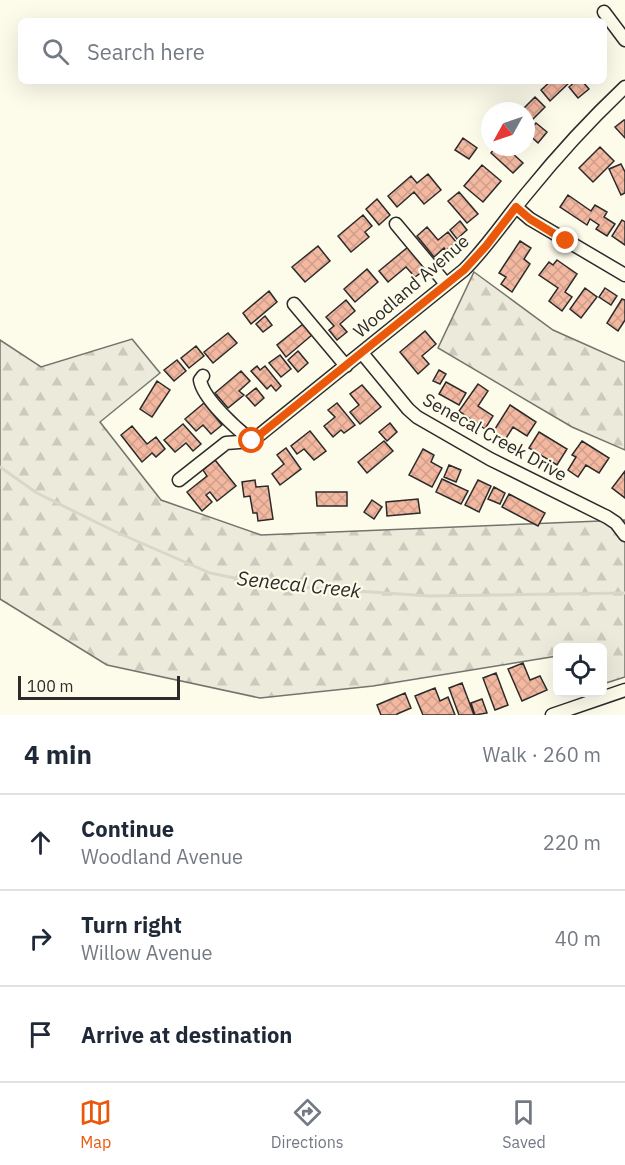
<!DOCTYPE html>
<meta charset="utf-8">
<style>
:root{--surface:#fff;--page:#f6f6f7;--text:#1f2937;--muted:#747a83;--line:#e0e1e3;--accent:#ea580c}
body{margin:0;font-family:"IBM Plex Sans",sans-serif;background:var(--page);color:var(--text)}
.controls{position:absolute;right:18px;bottom:18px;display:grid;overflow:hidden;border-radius:9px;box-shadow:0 6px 24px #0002}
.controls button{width:54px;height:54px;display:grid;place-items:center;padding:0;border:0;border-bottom:2px solid var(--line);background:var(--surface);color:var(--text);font:30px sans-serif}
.compass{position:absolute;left:481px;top:102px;width:54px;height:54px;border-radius:50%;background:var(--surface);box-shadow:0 6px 24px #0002;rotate:230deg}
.scale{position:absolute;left:18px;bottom:15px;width:162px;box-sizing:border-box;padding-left:6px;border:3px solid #2b2b2b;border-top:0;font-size:16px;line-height:21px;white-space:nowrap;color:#2b2b2b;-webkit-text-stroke:4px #fdfbea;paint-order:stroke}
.stop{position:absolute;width:18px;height:18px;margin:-14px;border:4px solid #ea580c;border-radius:50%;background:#fff}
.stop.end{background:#ea580c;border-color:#fff;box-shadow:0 2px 6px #0008}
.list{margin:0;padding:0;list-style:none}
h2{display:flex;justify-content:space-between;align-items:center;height:78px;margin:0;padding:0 24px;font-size:26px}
h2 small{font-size:20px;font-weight:400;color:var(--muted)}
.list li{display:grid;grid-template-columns:39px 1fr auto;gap:18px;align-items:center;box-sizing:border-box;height:96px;padding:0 24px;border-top:2px solid var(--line)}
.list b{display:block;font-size:22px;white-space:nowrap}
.list p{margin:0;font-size:20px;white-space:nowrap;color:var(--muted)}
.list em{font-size:20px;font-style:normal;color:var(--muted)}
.icon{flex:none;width:33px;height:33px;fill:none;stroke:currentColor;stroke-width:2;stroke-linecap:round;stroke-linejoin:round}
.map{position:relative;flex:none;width:625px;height:715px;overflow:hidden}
.search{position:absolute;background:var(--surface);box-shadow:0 6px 24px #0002;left:18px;right:18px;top:18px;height:66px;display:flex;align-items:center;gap:15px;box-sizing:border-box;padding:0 21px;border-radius:9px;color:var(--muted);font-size:22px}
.sheet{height:366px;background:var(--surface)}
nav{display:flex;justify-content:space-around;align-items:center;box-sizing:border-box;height:84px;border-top:2px solid var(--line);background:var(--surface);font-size:16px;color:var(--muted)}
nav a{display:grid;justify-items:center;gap:3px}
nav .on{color:var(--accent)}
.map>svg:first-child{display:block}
.forest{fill:url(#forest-firs);stroke:#74746e;stroke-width:1.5}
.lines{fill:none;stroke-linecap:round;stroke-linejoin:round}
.stream{stroke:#d8d7c9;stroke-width:3}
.building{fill:url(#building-cross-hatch);stroke:#2b2b2b;stroke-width:1.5}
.minor-casing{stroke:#2b2b2b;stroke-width:15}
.minor{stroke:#fdfbea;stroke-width:12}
.route{stroke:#ea580c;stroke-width:8}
.labels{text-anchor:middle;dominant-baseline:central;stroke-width:4.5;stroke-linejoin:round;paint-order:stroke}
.street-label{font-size:18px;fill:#2b2b2b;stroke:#fdfbea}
.water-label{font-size:20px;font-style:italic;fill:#2b2b2b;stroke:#fdfbea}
</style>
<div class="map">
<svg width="625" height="715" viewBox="0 0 625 715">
<defs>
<pattern id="forest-firs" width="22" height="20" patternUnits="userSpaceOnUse" patternTransform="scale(1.5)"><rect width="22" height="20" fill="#ecebdb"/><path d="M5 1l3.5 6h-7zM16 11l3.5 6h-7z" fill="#cbcabc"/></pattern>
<pattern id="building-cross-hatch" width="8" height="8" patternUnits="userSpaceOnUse" patternTransform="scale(1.5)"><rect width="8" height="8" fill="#f2b8a0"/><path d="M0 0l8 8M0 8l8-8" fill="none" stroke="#d09e8a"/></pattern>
</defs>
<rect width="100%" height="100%" fill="#fdfbea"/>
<path class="forest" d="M474,272L553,330L625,362V450L572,427L438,348Z
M132,339L160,373L100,422L161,500L261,535L625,520V677L606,683L603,674L602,648H558L557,656L373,686L260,698L107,665L0,599V340L41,367Z"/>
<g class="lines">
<path class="stream" d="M0,467L37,493L116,532L210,573L269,585L429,596L625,593"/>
</g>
<path class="building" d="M551,81H571L550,101L541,90Z
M576,81H582L589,89L578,98L569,87Z
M535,97L545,107L529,123L526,121V111H521Z
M624,120H625V138L615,127Z
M536,123L547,132L538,143L527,133Z
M463,138L477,148L469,159L455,150Z
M496,147H515L511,152L523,163L513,173L491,153Z
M600,147L614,161L593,182L579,168Z
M621,164L625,172V193L621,195L609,169Z
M482,165L501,181L483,202L464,186Z
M428,174L441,190L424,204L414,192L397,207L388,196L411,176L417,183Z
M459,192L478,214L467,223L448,201Z
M568,195L591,211L595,205L607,212L604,217L615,224L607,236L596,229L599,225L590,219L587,225L560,207Z
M377,199L390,215L379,225L366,209Z
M363,215L372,226L365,232L369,237L351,252L338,236Z
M622,220L625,222V245L612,236Z
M460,221L467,230L457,239L450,230Z
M427,227L438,240L448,232L456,242L446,251L444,248L434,257L417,236Z
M520,241L531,248L524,259L530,264L512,292L501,284L506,277L499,273Z
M318,246L330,261L305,282L292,267Z
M408,247L426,269L415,277L406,267L388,282L379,271Z
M557,260L577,274L565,292L572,297L562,311L549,301L558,288L539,275L549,262L553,265Z
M367,269L378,282L355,302L344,289Z
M585,288L597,297L581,318L570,309Z
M605,288L617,296L611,305L599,297Z
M269,291L277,302L251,324L243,313Z
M622,299L625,300V320L618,331L607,323Z
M346,300L355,311L340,324L347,332L337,340L329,330L334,326L326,317Z
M265,316L272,325L263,332L256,324Z
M303,324L312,335L286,357L277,345Z
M425,331L436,344L422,356L429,364L418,374L400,352Z
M228,333L237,343L213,363L204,352Z
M196,346L204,356L189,368L181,358Z
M298,351L308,363L298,372L288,360Z
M280,355L291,369L281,377L269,363Z
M177,360L186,371L174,381L164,370Z
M257,366L260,370L265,366L281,386L276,391L271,385L267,389L251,371Z
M439,370L446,374L440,384L433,381Z
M241,371L250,381L239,391L244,395L228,408L215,393Z
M157,381L170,390L152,417L140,409Z
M446,382L466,393L459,405L439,394Z
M478,384L488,391L478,406L493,416L485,429L459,411Z
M362,385L381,407L360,424L350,412L359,405L350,394Z
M256,388L264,398L255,406L246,396Z
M204,403L222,425L211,434L203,425L196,431L185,419Z
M337,403L355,425L344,433L341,430L333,437L324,426L335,417L328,410Z
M510,405L536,422L527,436L513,427L505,440L493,432Z
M390,423L397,432L387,441L379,432Z
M183,424L201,444L193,451L186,443L175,452L164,440Z
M132,426L147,444L156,437L165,449L156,457L152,453L142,462L121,435Z
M310,431L326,451L314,460L304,449L297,454L291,446Z
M539,432L567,449L557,465L529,448Z
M384,441L393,451L367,473L358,462Z
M582,441L609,458L599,473L586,465L578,477L568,470L576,457L572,455Z
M286,448L301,469L280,485L272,474L284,464L277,455Z
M423,449L434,455L431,462L442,468L432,487L409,475Z
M215,460L236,486L217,501L210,492L206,495L212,502L202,511L187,492L207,476L203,470Z
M449,465L461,470L456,482L444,477Z
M625,471V498L612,488Z
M442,479L468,491L461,504L436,492Z
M255,480L256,487L268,486L273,519L258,521L257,513H253L250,496L244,497L242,482Z
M478,480L491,486L479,512L465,505Z
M494,487L505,493L500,504L488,499Z
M316,492H347V506H317Z
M509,494L545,513L538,526L502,507Z
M418,499L420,513L387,516L386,502Z
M372,500L382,507L374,519L364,512Z
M523,663L530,680L540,676L547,690L522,701L508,669Z
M496,673L508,705L495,710L483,678Z
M462,683L474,715H459L449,688Z
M435,688L440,701L448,697L455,715H423L415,696Z
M405,693L411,708L397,714V715H381L377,705Z
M482,699L487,713L475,715L471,703Z"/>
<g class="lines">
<g class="minor-casing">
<path id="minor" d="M604,12L625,40
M516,207L530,219L625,275
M396,224L446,284
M294,304L346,366
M362,353L408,409L417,417L490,459L607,517L616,523L625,535
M203,376L200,380C203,399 237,429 252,441
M252,441L464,270C488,246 506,218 528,192C558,155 590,120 625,87
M179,480L226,443L252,441
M552,715L625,690"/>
</g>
<use href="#minor" class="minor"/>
</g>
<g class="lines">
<path class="route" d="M252,441L464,270L486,246L516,207L530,219L566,241"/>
</g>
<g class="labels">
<g class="street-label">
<text transform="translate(411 286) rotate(-41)">Woodland Avenue</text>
<text transform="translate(495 437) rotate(29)">Senecal Creek Drive</text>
</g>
<g class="water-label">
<text transform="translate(299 584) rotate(6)">Senecal Creek</text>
</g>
</g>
</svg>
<div class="controls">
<button><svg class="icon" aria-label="locate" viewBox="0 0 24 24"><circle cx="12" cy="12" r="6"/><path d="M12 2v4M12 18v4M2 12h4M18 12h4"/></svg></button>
</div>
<svg class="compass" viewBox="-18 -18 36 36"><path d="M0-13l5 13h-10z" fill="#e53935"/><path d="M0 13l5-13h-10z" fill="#747a83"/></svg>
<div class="scale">100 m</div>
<div class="stop" style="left:252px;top:441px"></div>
<div class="stop end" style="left:566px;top:241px"></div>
<div class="search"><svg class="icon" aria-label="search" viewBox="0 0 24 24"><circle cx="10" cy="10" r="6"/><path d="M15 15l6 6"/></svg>Search here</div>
</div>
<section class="sheet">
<h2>4 min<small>Walk · 260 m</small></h2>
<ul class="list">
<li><svg class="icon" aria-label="ahead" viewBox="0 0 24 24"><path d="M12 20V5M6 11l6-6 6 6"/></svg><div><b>Continue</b><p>Woodland Avenue</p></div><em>220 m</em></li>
<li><svg class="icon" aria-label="right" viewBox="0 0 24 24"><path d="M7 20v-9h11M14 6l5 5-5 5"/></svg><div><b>Turn right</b><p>Willow Avenue</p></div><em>40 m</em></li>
<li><svg class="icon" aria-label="arrive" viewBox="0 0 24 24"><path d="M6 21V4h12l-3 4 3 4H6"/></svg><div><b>Arrive at destination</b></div></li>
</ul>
</section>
<nav>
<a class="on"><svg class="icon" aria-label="map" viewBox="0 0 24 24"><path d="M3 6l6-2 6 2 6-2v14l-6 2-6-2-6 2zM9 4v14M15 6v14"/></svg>Map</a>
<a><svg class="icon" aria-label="directions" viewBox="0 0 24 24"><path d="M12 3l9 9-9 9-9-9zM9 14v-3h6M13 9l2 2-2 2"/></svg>Directions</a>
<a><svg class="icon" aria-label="saved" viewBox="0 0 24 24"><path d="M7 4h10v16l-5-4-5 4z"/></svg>Saved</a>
</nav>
